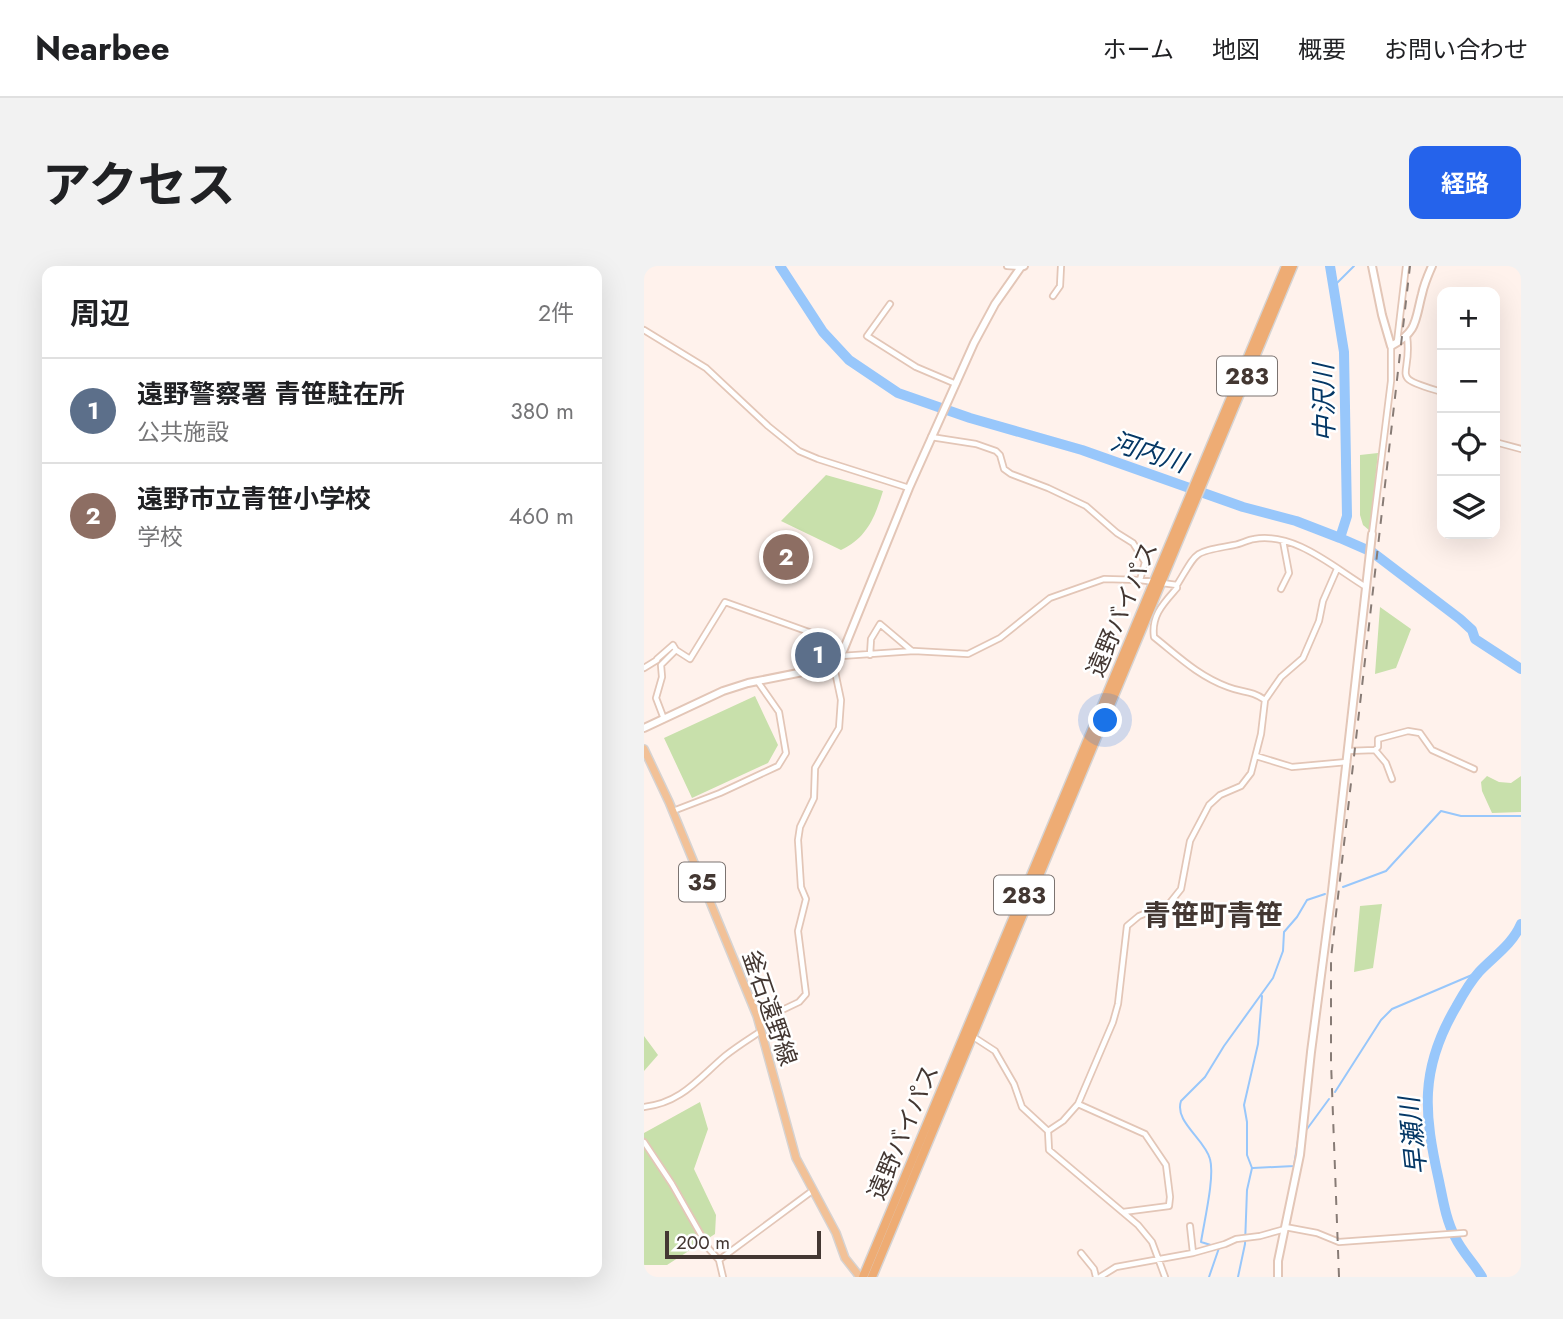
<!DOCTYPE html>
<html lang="ja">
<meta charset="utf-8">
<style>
:root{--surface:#fff;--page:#f2f2f2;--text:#202124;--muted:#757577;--line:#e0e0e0;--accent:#2563eb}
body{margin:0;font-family:Jost,"Noto Sans JP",sans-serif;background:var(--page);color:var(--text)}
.controls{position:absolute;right:21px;top:21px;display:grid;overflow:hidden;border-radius:14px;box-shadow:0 7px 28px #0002}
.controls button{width:63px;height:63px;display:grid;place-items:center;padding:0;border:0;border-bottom:2px solid var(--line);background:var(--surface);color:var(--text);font:35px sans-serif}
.scale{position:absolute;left:21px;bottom:18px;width:156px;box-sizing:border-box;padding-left:7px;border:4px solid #433732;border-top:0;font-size:19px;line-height:24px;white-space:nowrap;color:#433732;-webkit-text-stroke:5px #fff;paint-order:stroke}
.you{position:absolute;left:462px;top:455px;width:24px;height:24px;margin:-18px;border:5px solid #fff;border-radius:50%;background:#1a73e8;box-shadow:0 0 0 10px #1a73e833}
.badge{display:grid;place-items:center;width:46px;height:46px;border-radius:50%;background:var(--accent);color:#fff;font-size:23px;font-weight:700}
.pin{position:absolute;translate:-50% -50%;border:4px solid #fff;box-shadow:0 2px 7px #0006}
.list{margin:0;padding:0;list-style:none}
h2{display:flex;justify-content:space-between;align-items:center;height:91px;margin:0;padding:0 28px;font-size:30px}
h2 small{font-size:23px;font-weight:400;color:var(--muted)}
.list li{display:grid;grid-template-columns:46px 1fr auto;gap:21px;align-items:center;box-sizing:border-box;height:105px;padding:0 28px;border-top:2px solid var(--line)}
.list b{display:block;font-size:26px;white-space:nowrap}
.list p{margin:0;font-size:23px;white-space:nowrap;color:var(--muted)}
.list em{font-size:23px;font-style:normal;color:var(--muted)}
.icon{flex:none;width:38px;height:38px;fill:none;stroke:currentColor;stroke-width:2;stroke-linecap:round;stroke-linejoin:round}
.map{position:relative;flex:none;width:877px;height:1011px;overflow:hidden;border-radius:14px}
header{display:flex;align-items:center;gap:42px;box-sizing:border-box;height:98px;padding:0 35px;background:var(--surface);border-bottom:2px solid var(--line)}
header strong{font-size:33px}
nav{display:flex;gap:38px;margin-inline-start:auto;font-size:24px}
.intro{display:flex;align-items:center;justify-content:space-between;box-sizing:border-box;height:168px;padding:0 42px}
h1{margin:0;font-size:49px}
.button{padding:18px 32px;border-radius:14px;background:var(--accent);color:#fff;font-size:24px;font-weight:700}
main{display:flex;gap:42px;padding:0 42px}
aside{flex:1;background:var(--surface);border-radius:14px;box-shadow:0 7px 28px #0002}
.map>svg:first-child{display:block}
.green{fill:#c8e0ab}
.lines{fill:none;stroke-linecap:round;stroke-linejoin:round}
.stream{stroke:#98c7fb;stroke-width:2}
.river{stroke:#98c7fb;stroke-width:10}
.minor-casing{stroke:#e3c6b7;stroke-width:8}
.tertiary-casing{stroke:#e3c6b7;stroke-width:10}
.primary-casing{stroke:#d6d3d2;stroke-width:10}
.trunk-casing{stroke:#d6d3d2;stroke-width:11}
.minor{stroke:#fff;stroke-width:4.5}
.tertiary{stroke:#fff;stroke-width:6}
.primary{stroke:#f2c197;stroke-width:7}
.trunk{stroke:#eeac74;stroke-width:8}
.rail{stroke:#877b75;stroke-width:2;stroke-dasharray:9 9;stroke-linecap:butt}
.labels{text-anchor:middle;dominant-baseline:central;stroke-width:5;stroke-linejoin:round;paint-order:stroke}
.shield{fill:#fff;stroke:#7b7370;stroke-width:2}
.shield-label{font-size:23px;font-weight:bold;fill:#433732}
.street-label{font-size:24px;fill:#433732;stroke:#fff}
.water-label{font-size:26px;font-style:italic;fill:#043765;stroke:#fff}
.quarter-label{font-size:28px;font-weight:bold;fill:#433732;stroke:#fff}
</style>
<header>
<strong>Nearbee</strong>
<nav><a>ホーム</a><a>地図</a><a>概要</a><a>お問い合わせ</a></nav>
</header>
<div class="intro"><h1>アクセス</h1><a class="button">経路</a></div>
<main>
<aside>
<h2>周辺<small>2件</small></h2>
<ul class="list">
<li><span class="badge" style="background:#5c6f8a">1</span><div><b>遠野警察署 青笹駐在所</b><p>公共施設</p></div><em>380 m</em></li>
<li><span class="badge" style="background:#8d6e63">2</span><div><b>遠野市立青笹小学校</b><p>学校</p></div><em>460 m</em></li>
</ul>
</aside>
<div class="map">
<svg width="877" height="1011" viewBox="0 0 877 1011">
<rect width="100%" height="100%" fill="#fff2ec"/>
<path class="green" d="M734,187L726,265L719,259L716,249V189Z
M182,209L239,225C231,251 223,272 197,284L137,255Z
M736,341L767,363L752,402L731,408Z
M111,430L134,479L124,497L48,532L20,472Z
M843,510L855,516L867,517L877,510V546L848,547L838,525L837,516Z
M738,638L729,702L710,706L716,640Z
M0,770L14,789L0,805Z
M56,836L64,863L50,903L72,949L71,968L23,999H0V867Z"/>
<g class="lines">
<path class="stream" d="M690,20L710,0
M699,621L742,605L797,545L817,550H877
M691,826L737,754L748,743L835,706
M663,863L685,833
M609,902L650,900L654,874
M570,980L557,976C560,956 571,911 566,893C561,873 530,856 537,835L561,811L580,780L629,712L639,685L640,666L653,651L663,634L681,628
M565,1011L575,982
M594,1011L601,978L603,924L608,902L603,889V856L600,839L614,778L618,730"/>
<path class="river" d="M136,0L179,66L205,94L254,127L326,152L438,184L599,241L652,255L696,272L728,286L816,353L828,364L831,373L877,403
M686,0L700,86L703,250L696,272
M838,1011C830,997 818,986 811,971C802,954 799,934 795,915C780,848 775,804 812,741C818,730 826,716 835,706C850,690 868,679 877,658"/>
<g class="minor-casing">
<path id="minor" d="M363,0L377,1
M409,30L416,20L417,0
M246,38L223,70L272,101L312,118
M0,64L62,102L124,160L155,185L174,193L265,222
M763,70C769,113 742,110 798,126
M753,76L762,0
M287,171L332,178L352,185L356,189L360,203L367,208L404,222L442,240L473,267L489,277L501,296L496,314
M851,176L877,183
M728,268L747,115V80
M637,323L645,307L639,275
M226,389L227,373L236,358L268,385
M197,390L270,385L324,388L356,372L406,332L460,313L496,314L533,319
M13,393L29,379L32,384
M0,402L13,394
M621,434C607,424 599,427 584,421C554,410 534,390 510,371C507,349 520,337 533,322V319C555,283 548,287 590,279C597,278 603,274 610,273C651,266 689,301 722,321
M20,453L12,432L18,411L17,399L32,384L46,393L81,336L165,366L194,390
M731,484L742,497L748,513
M704,485L731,484L734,481V473L764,465L776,467L788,484L830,503
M612,490L648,501L703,496
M29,545L76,527L134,500L142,487L135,446L114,416
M115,755L155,736L162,728L154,665L162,633L157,621L154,574L156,561L170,532L171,502L195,462L197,434L189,396
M328,770L351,785L370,818L378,841L404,865L405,884L494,959L508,976L521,1011
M434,838L501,868L522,899L526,931L525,940L479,946
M0,841C37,837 54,813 81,790C92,781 105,773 117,765
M404,865L419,855L434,838L469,756L474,738L483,660L495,650L525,638L537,623L546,575L565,539L576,529L597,520L607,507L617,468L621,434L637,411L659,392L675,355L679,335L693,303
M0,876L28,918L65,983L75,994L79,1011
M546,960L549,987
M641,961L673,967L695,976L820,967
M437,987L450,1003L452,1011
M75,994L168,925
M456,1011L472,1001L549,987L581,978L592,973L616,970L641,963"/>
</g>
<g class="tertiary-casing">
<path id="tertiary" d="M728,0L738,49L747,80C774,66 771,54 778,28C780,18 784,9 788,0
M0,462L79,425L104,417L179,402L197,390L265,222L330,77L351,38L377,1L380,0
M634,1011V995L656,889L667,786L688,625L728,268"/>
</g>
<g class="primary-casing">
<path id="primary" d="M0,483L25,536L113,750L152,892L192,967L201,992L216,1011"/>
</g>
<g class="trunk-casing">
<path id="trunk" d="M219,1011L642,0
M228,1011L649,0"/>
</g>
<use href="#minor" class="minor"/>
<use href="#tertiary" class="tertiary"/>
<use href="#primary" class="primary"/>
<use href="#trunk" class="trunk"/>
<path class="rail" d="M695,1011L687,796V692L766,0"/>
</g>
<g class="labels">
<g class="shield">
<rect x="573" y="90.5" width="60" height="39" rx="5"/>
<rect x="35" y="596.5" width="46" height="39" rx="5"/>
<rect x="350" y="609.5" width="60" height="39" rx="5"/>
</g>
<g class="shield-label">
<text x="603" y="110">283</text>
<text x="58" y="616">35</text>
<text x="380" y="629">283</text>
</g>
<g class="street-label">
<text transform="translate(478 343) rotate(-67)">遠野バイパス</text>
<text transform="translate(126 742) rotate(71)">釜石遠野線</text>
<text transform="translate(259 866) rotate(-67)">遠野バイパス</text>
</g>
<g class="water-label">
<text transform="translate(680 137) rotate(-91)">中沢川</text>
<text transform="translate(505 186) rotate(18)">河内川</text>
<text transform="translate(769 870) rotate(-96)">早瀬川</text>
</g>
<g class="quarter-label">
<text x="569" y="649">青笹町青笹</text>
</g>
</g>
</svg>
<div class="controls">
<button>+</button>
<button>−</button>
<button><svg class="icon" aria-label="locate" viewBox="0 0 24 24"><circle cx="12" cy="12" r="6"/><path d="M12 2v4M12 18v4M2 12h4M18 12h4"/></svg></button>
<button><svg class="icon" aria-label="layers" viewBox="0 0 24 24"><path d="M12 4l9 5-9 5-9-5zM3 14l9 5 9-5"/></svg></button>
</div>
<div class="scale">200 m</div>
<div class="you"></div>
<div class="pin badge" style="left:174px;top:389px;background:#5c6f8a">1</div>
<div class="pin badge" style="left:142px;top:291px;background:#8d6e63">2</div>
</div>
</main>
